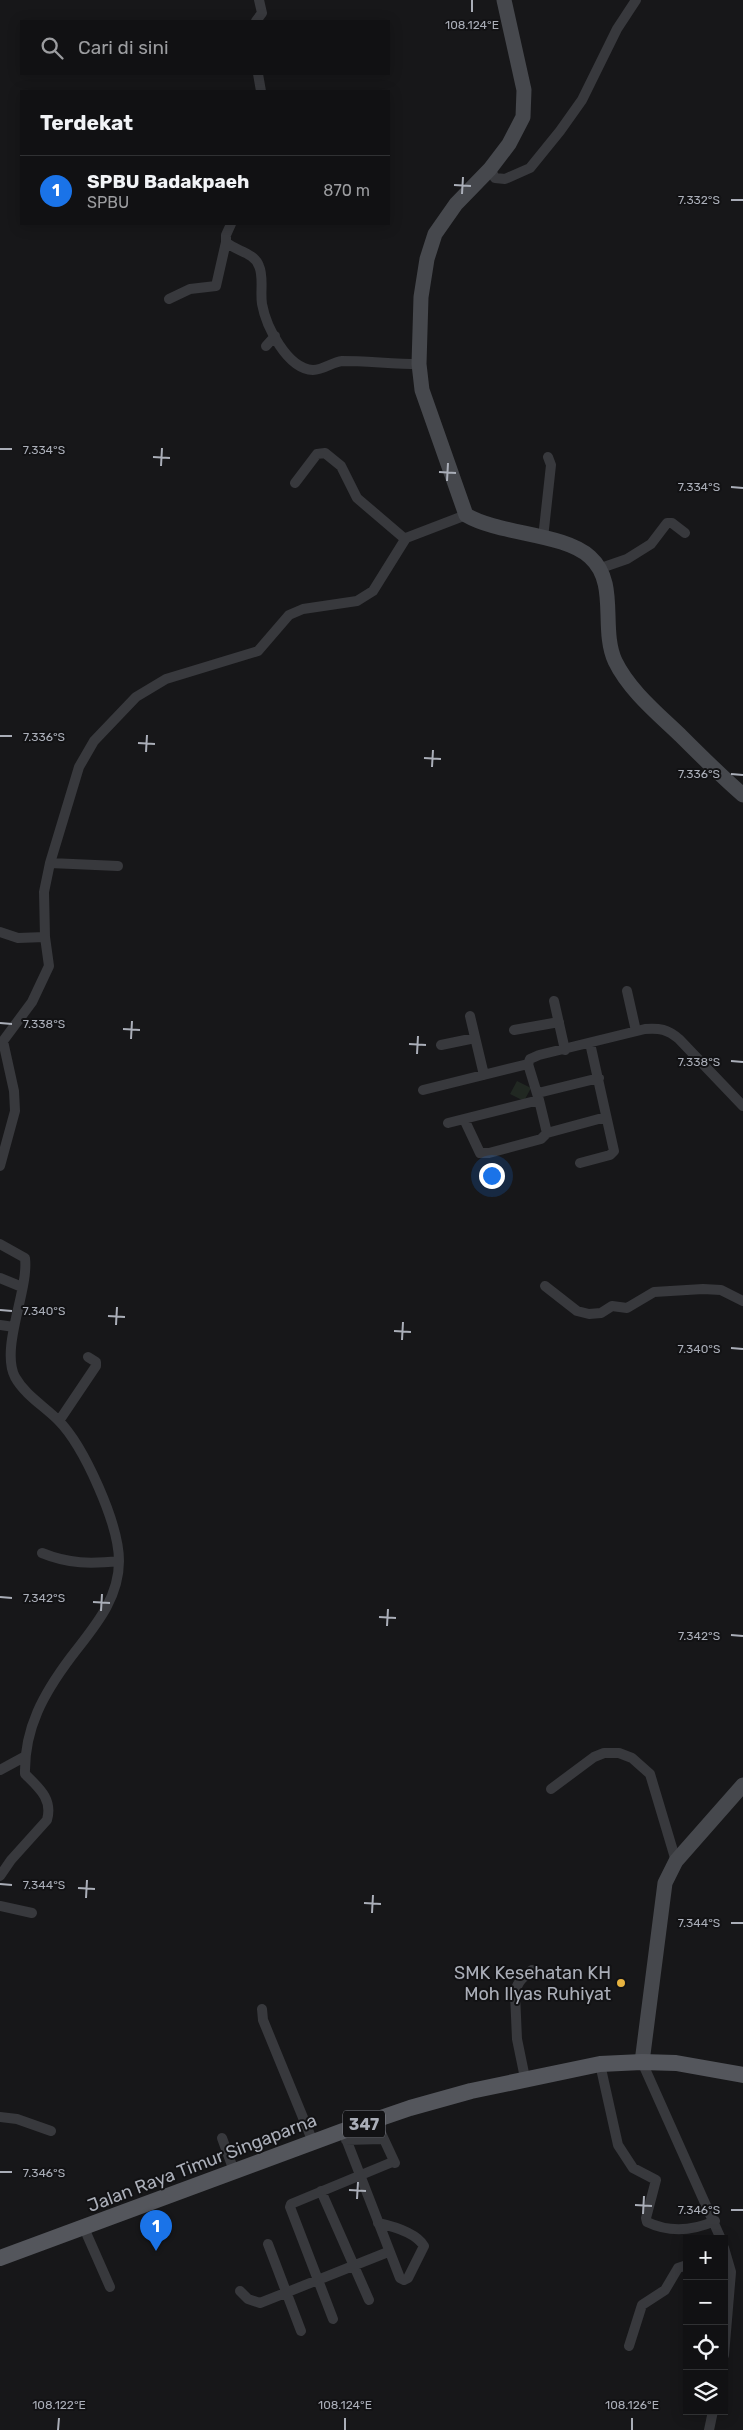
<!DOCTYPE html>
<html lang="id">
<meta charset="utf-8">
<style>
:root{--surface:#111113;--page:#1e1f21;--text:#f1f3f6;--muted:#9c9da0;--line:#303133;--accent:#1a73e8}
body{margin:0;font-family:Rubik,sans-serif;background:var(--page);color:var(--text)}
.controls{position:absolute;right:15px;bottom:15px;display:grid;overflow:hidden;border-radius:0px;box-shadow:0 2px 12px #0003}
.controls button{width:45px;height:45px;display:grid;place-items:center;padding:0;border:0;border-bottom:1px solid var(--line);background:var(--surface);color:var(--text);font:25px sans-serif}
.you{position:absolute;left:491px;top:1175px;width:18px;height:18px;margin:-12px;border:4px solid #fff;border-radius:50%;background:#1a73e8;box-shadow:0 0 0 8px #1a73e833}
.badge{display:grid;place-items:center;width:32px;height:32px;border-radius:50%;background:var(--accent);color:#fff;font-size:16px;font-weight:700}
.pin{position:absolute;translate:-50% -41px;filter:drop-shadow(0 1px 2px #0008)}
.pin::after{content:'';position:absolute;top:26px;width:18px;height:15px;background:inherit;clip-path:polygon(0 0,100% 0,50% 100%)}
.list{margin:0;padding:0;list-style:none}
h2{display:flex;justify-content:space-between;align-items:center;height:65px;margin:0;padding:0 20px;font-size:21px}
h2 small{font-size:16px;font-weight:400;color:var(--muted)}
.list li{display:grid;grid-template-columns:32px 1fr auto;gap:15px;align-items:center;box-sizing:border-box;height:70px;padding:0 20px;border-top:1px solid var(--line)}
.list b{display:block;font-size:19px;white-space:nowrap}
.list p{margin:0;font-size:16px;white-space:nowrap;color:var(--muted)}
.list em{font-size:16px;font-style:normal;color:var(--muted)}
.icon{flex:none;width:28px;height:28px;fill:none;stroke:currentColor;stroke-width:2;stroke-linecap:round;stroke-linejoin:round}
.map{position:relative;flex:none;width:743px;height:2430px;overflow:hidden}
.search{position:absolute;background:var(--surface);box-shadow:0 2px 12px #0003;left:20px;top:20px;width:370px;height:55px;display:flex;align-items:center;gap:12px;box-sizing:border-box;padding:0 18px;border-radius:0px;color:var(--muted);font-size:19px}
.panel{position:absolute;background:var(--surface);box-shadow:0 2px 12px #0003;left:20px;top:90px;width:370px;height:135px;border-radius:0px}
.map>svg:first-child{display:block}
.green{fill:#212822}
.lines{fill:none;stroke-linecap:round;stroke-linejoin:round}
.minor{stroke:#38393d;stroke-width:10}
.secondary{stroke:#46484d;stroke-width:15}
.primary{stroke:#54565c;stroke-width:16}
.ticks{fill:none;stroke:#aaaeb8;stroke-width:2}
.poi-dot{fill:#e7b340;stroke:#121214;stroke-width:2}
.labels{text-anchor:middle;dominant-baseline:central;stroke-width:4;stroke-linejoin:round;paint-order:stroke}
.shield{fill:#121214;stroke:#7c7f87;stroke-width:1}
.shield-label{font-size:16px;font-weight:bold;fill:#aaaeb8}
.poi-label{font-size:18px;fill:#aaaeb8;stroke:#121214;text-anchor:end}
.street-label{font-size:18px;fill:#aaaeb8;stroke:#121214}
.ticks-label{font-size:12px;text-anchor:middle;fill:#aaaeb8;stroke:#121214;stroke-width:4;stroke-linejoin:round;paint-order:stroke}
</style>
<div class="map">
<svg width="743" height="2430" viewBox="0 0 743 2430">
<rect width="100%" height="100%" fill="#171719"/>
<path class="green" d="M517,1081L531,1088L524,1101L510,1094Z"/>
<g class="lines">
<path class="minor" d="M256,21L262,13L259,0
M258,74L261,91
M490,169L495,178L505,179L530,168L560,131L582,100L617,29L636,0
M231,224L226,235V242C235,251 254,252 259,266C264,277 260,292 262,304C266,326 287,369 313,370C324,370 332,362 342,361C367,361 393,364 419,364
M169,299L190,289L216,286L226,242
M266,346L275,336
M295,483L317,454L325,453L341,466L357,498L405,539
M543,538L551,465L548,457
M601,568L627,559L651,544L667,523H672L685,533
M50,863L118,866
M0,932L18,938L45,937
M627,991L636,1031
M554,1001L565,1050
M470,1016L484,1075
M514,1030L559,1022
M441,1045L475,1038
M423,1090L528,1064L530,1059L539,1055L645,1029C660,1028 667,1029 679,1039L743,1106
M538,1093L599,1078
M464,1119L480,1153H489L541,1139L547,1133L539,1100
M448,1123L539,1100L528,1064
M547,1133L606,1117
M580,1163L610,1155L614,1151L590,1043
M0,1166L15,1111L14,1091L3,1041L32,1002L49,966L45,937L44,892L50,863L79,767L94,741L136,697L166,679L258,651L289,615L303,609L357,601L373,591L406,538L466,515
M0,1244L25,1258C29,1290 0,1348 15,1377C25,1395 44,1406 58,1420C84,1446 119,1524 119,1561C119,1600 93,1628 71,1657C44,1693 24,1728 25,1774C39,1788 53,1799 47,1820L11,1860L0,1876
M0,1278L22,1287
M545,1286L577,1311L589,1314L601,1313L612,1306L627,1308L654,1292L703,1289L721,1290L743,1301
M0,1325L14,1327
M59,1421L96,1366V1362L88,1357
M42,1553C69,1564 91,1564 119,1561
M0,1770L24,1757
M551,1789L594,1757L604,1753H619L632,1758L650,1774L676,1861
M0,1906L32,1913
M262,2009L263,2020L313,2142
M642,2062L721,2239
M600,2064L618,2145L633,2168L656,2180L646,2218L647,2222C670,2233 692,2231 715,2221
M525,2078L517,2039L515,1994C516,1982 524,1977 532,1970
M0,2117L17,2119L51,2131
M375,2120L395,2163
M343,2131L400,2278L404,2280L408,2278L424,2246C416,2233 392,2226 378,2223
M222,2138L234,2171
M346,2140L382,2139
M321,2191L369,2300
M84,2228L110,2287
M268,2244L301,2331
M724,2248L731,2272L724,2355
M240,2291L248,2299L260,2303L388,2252
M333,2319L290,2207L291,2204L390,2163
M629,2346L642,2305L665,2290L678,2268L687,2265
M709,2430L713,2411"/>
<path class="secondary" d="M504,0L524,90L523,117L509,144L490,169L456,204L435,234L427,259L421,297L419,364L422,390L466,515C500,535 564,533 590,557C619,583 600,628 615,661C629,690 657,713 680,735C701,756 721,776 743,795
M642,2062L665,1883L676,1861L743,1785"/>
<path class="primary" d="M0,2258L343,2131L410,2108L471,2091L600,2064L642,2062L676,2063L743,2075"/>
</g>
<path class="ticks" d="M472,12V0M454,185L471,186M462,194L463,177M731,200H743M0,449H12M153,457L170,458M161,466L162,448M439,472L456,473M447,481L448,463M731,487L743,488M0,736H12M138,743L155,744M146,752L147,735M424,758L441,759M432,767L433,750M731,774L743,775M0,1023L12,1024M123,1029L140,1030M131,1039L132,1021M409,1044L426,1045M417,1054L418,1036M731,1061L743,1062M0,1310L12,1311M108,1316L125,1317M116,1325L117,1307M394,1331L411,1332M402,1340L403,1322M731,1348L743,1349M0,1597L12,1598M93,1602L110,1603M101,1611L102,1594M379,1617L396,1618M387,1626L388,1609M731,1635L743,1636M0,1884L12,1885M78,1888L95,1889M86,1898L87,1880M364,1903L381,1904M372,1913L373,1895M731,1923H743M0,2172H12M349,2190L366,2191M357,2199L358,2182M635,2205L652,2206M731,2210H743M643,2214L644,2196M58,2430L59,2418M345,2430V2418M632,2430V2418"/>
<circle class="poi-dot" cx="621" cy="1983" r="5"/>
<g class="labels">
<rect class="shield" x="343" y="2110.5" width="42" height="27" rx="4"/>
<g class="shield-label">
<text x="364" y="2124">347</text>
</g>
<g class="poi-label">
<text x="611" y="1973">SMK Kesehatan KH<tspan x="611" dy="21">Moh Ilyas Ruhiyat</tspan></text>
</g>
<g class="street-label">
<text transform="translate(202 2163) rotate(-21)">Jalan Raya Timur Singaparna</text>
</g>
</g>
<g class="ticks-label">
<text x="472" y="29">108.124°E</text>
<text x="699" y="204">7.332°S</text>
<text x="44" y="454">7.334°S</text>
<text x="699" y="491">7.334°S</text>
<text x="44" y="741">7.336°S</text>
<text x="699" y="778">7.336°S</text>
<text x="44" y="1028">7.338°S</text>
<text x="699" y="1066">7.338°S</text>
<text x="44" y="1315">7.340°S</text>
<text x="699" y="1353">7.340°S</text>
<text x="44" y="1602">7.342°S</text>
<text x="699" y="1640">7.342°S</text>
<text x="44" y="1889">7.344°S</text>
<text x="699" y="1927">7.344°S</text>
<text x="44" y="2177">7.346°S</text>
<text x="699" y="2214">7.346°S</text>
<text x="59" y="2409">108.122°E</text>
<text x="345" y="2409">108.124°E</text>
<text x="632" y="2409">108.126°E</text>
</g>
</svg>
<div class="controls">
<button>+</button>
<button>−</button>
<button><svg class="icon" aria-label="locate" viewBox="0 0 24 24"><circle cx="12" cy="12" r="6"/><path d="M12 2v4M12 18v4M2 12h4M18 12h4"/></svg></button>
<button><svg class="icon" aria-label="layers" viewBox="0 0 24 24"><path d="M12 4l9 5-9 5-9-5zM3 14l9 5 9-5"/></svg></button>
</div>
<div class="you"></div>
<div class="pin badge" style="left:156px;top:2251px">1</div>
<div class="search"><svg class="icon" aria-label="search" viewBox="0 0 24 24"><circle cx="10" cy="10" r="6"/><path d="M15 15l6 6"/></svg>Cari di sini</div>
<section class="panel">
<h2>Terdekat<small></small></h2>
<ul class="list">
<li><span class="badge">1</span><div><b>SPBU Badakpaeh</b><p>SPBU</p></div><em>870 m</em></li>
</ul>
</section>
</div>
